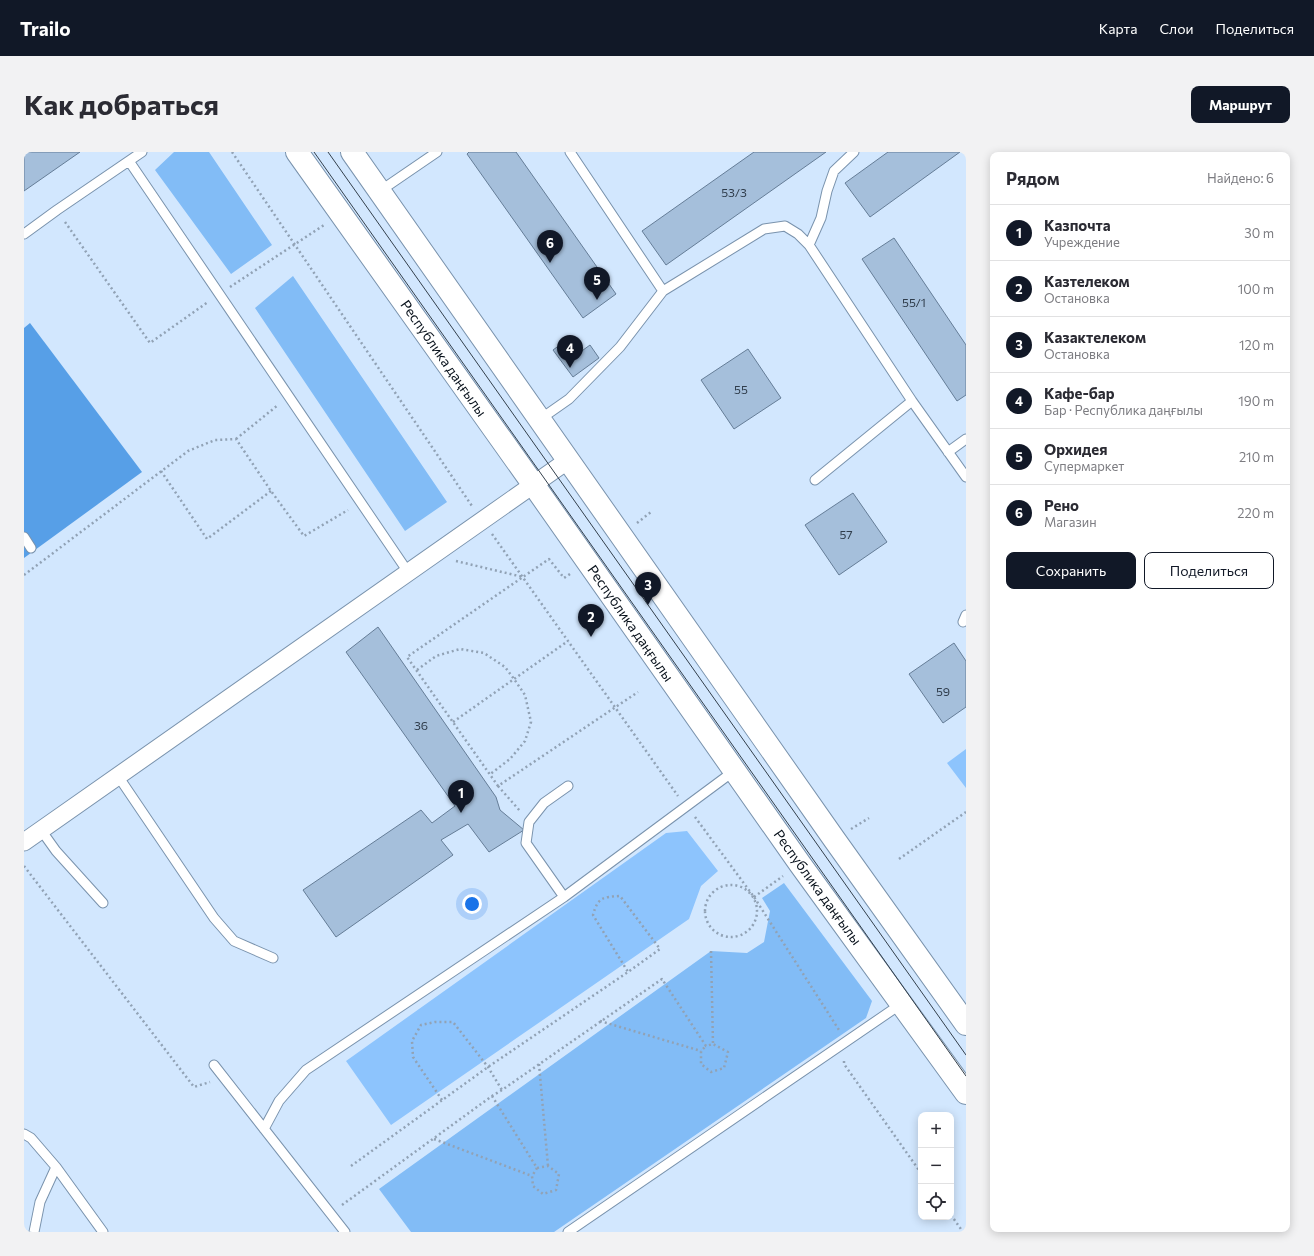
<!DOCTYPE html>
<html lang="ru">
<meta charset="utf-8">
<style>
:root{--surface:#fff;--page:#f2f2f3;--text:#2b2b33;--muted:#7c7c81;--line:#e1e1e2;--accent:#111827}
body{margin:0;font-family:Commissioner,sans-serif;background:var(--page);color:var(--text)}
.controls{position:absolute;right:12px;bottom:12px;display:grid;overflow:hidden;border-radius:8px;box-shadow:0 2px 10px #0003}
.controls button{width:36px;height:36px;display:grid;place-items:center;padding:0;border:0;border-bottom:1px solid var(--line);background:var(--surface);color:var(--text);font:20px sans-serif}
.you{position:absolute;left:448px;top:752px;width:14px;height:14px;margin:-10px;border:3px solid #fff;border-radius:50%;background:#1a73e8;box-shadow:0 0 0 6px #1a73e833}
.badge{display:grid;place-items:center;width:26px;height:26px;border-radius:50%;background:var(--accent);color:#fff;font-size:13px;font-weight:700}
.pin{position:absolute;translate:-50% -33px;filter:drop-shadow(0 1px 2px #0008)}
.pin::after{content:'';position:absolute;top:21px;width:14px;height:12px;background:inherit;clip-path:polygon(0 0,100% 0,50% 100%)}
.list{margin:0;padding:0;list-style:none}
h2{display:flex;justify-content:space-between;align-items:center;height:52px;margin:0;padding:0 16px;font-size:17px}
h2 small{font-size:13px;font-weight:400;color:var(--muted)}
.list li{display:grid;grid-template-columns:26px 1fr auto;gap:12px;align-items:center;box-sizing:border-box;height:56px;padding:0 16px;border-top:1px solid var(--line)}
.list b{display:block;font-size:15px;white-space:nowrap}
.list p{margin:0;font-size:13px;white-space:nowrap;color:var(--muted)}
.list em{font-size:13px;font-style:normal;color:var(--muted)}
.actions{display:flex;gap:8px;padding:12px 16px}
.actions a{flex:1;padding:9px 0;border:1px solid var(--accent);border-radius:8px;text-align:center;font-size:14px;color:var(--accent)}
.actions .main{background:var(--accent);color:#fff}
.icon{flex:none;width:22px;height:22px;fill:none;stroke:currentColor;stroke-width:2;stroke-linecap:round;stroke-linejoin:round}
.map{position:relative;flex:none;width:942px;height:1080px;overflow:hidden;border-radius:8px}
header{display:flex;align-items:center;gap:24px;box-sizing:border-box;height:56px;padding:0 20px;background:var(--accent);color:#fff}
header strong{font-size:19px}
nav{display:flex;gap:22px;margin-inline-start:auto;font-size:14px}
.intro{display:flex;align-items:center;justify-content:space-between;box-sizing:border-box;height:96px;padding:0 24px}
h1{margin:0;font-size:28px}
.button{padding:10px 18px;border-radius:8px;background:var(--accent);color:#fff;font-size:14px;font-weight:700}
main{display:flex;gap:24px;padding:0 24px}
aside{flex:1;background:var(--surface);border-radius:8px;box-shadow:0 2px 10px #0003}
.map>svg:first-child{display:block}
.green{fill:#8dc4fd}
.forest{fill:#82bcf6}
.water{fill:#579fe7}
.building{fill:#a5bfdb;stroke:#657d97}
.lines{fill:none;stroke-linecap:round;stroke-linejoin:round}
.lane-casing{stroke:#7a93ad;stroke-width:11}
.street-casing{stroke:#7a93ad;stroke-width:19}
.secondary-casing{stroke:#7a93ad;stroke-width:24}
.path{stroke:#91a2b5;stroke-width:2.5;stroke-dasharray:2 3;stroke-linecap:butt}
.lane{stroke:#fff;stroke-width:9}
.street{stroke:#fff;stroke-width:17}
.secondary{stroke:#fff;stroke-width:22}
.tram{stroke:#34404c;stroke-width:1}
.labels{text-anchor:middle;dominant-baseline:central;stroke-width:3;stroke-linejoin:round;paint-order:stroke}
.number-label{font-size:12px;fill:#303d4c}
.street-label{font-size:14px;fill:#09121c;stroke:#fff}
</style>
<header>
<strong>Trailo</strong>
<nav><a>Карта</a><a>Слои</a><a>Поделиться</a></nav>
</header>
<div class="intro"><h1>Как добраться</h1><a class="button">Маршрут</a></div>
<main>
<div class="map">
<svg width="942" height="1080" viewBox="0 0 942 1080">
<rect width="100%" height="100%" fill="#d2e7fe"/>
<path class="green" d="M942,597V636L923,611Z
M663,679L694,719L677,734L665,767L367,973L322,909L642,681Z"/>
<path class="forest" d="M150,0H185L248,93L207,122L131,18Z
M269,124L423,350L381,379L231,156Z
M760,731L848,849L842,866L530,1080H387L355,1037L687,799L723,801L740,790L746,759L738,746Z"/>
<path class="water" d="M6,171L118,320L0,406V176Z"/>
<path class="building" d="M0,0H56L0,39Z
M445,0H492L592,142L559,166L443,2Z
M730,0H802L642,113L618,79Z
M864,0H936L846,65L821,31Z
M870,86L942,193V243L933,249L838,107Z
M544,187L555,201L566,193L575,206L549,225L529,198Z
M724,197L757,246L710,277L677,228Z
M829,341L863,390L815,423L781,373Z
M354,475L472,645L476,658L500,678L465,700L444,672L417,688L429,703L312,785L279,738L397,658L408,671L431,654L322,500Z
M930,491L942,509V555L919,571L885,522Z"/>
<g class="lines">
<g class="lane-casing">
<path id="lane" d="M546,0L639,139
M105,9L384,420
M356,39L413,0
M0,82L33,58L118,0
M785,93L797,66L803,39L810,19L830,0
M515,268L545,247L596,195L639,139L740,77L761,74L774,82L785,93L888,249L942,325
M924,300L942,287
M791,328L888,249
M0,385L7,396
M939,470L942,463
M94,624L190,766L210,789L249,806
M17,678L32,699L79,751
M540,745L502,691L505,670L520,651L544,634
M190,913L321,1080
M240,977L255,949L282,918L540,745L710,619
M0,982L7,986L32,1015L79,1080
M10,1080L16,1050L32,1015
M544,1080L877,852"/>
</g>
<g class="street-casing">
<path id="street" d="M0,690L543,309"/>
</g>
<g class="secondary-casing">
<path id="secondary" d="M273,0L509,332L776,712L942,941
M328,0L810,687L942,872"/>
</g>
<path class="path" d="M208,0L448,354
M41,70L126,191L184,150
M206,135L300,73
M212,287L254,253
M137,319L183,387L247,339
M613,371L627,360
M468,382L654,644
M432,409L499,425
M546,422L540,426L525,407L383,505L474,634L614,540
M0,423L164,299L191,288L212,287L247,339L280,384L324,358
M393,518L412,504L436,497L460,501L481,515L490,527L501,543L507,570L501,589L486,607L465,623
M429,570L544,489
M474,634L496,659
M671,665L730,745L815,878
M827,677L845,666
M875,707L942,660
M0,714L170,935L186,930
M681 759a26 26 0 1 1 52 0a26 26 0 1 1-52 0Z
M730,745L759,724
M687,799L689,892
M576,869L677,899
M820,909V912L897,1021
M515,912L524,1014
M468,944L513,1016L524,1014L535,1022L532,1038L519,1042L509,1034L508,1024L513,1016
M418,948L389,905L388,889L397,873L411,870H429L464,915L478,938
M410,987L508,1024
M327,1014L464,915L604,820L636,797L596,744C579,745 574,745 569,763L604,820
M318,1053L468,944L478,938L638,827L682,894L689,892L704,900L700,916L687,920L677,912V899L682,894
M927,1063L939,1080"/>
<use href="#lane" class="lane"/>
<use href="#street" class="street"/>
<use href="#secondary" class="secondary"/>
<path class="tram" d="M290,0L942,924
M304,0L942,903"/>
</g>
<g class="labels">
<g class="number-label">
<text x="710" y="40">53/3</text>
<text x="890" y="150">55/1</text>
<text x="717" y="237">55</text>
<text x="822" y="382">57</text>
<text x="919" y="539">59</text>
<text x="397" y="573">36</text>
</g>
<g class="street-label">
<text transform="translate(420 206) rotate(55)">Республика даңғылы</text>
<text transform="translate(607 471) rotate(55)">Республика даңғылы</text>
<text transform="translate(794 735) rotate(54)">Республика даңғылы</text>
</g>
</g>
</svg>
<div class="controls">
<button>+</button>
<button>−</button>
<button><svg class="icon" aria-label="locate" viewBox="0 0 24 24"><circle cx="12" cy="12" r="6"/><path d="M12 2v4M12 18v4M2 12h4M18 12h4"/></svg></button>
</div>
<div class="you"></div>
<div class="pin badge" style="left:437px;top:661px">1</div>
<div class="pin badge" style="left:567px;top:485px">2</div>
<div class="pin badge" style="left:624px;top:453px">3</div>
<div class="pin badge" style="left:546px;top:216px">4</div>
<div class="pin badge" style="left:573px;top:148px">5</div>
<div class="pin badge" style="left:526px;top:111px">6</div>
</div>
<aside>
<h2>Рядом<small>Найдено: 6</small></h2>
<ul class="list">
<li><span class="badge">1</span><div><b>Казпочта</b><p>Учреждение</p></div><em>30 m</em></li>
<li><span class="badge">2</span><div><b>Казтелеком</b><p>Остановка</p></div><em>100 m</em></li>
<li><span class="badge">3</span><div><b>Казактелеком</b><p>Остановка</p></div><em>120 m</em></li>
<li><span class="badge">4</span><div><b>Кафе-бар</b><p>Бар · Республика даңғылы</p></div><em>190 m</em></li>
<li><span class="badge">5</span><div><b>Орхидея</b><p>Супермаркет</p></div><em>210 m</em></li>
<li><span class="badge">6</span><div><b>Рено</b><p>Магазин</p></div><em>220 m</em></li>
</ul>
<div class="actions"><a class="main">Сохранить</a><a>Поделиться</a></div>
</aside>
</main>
